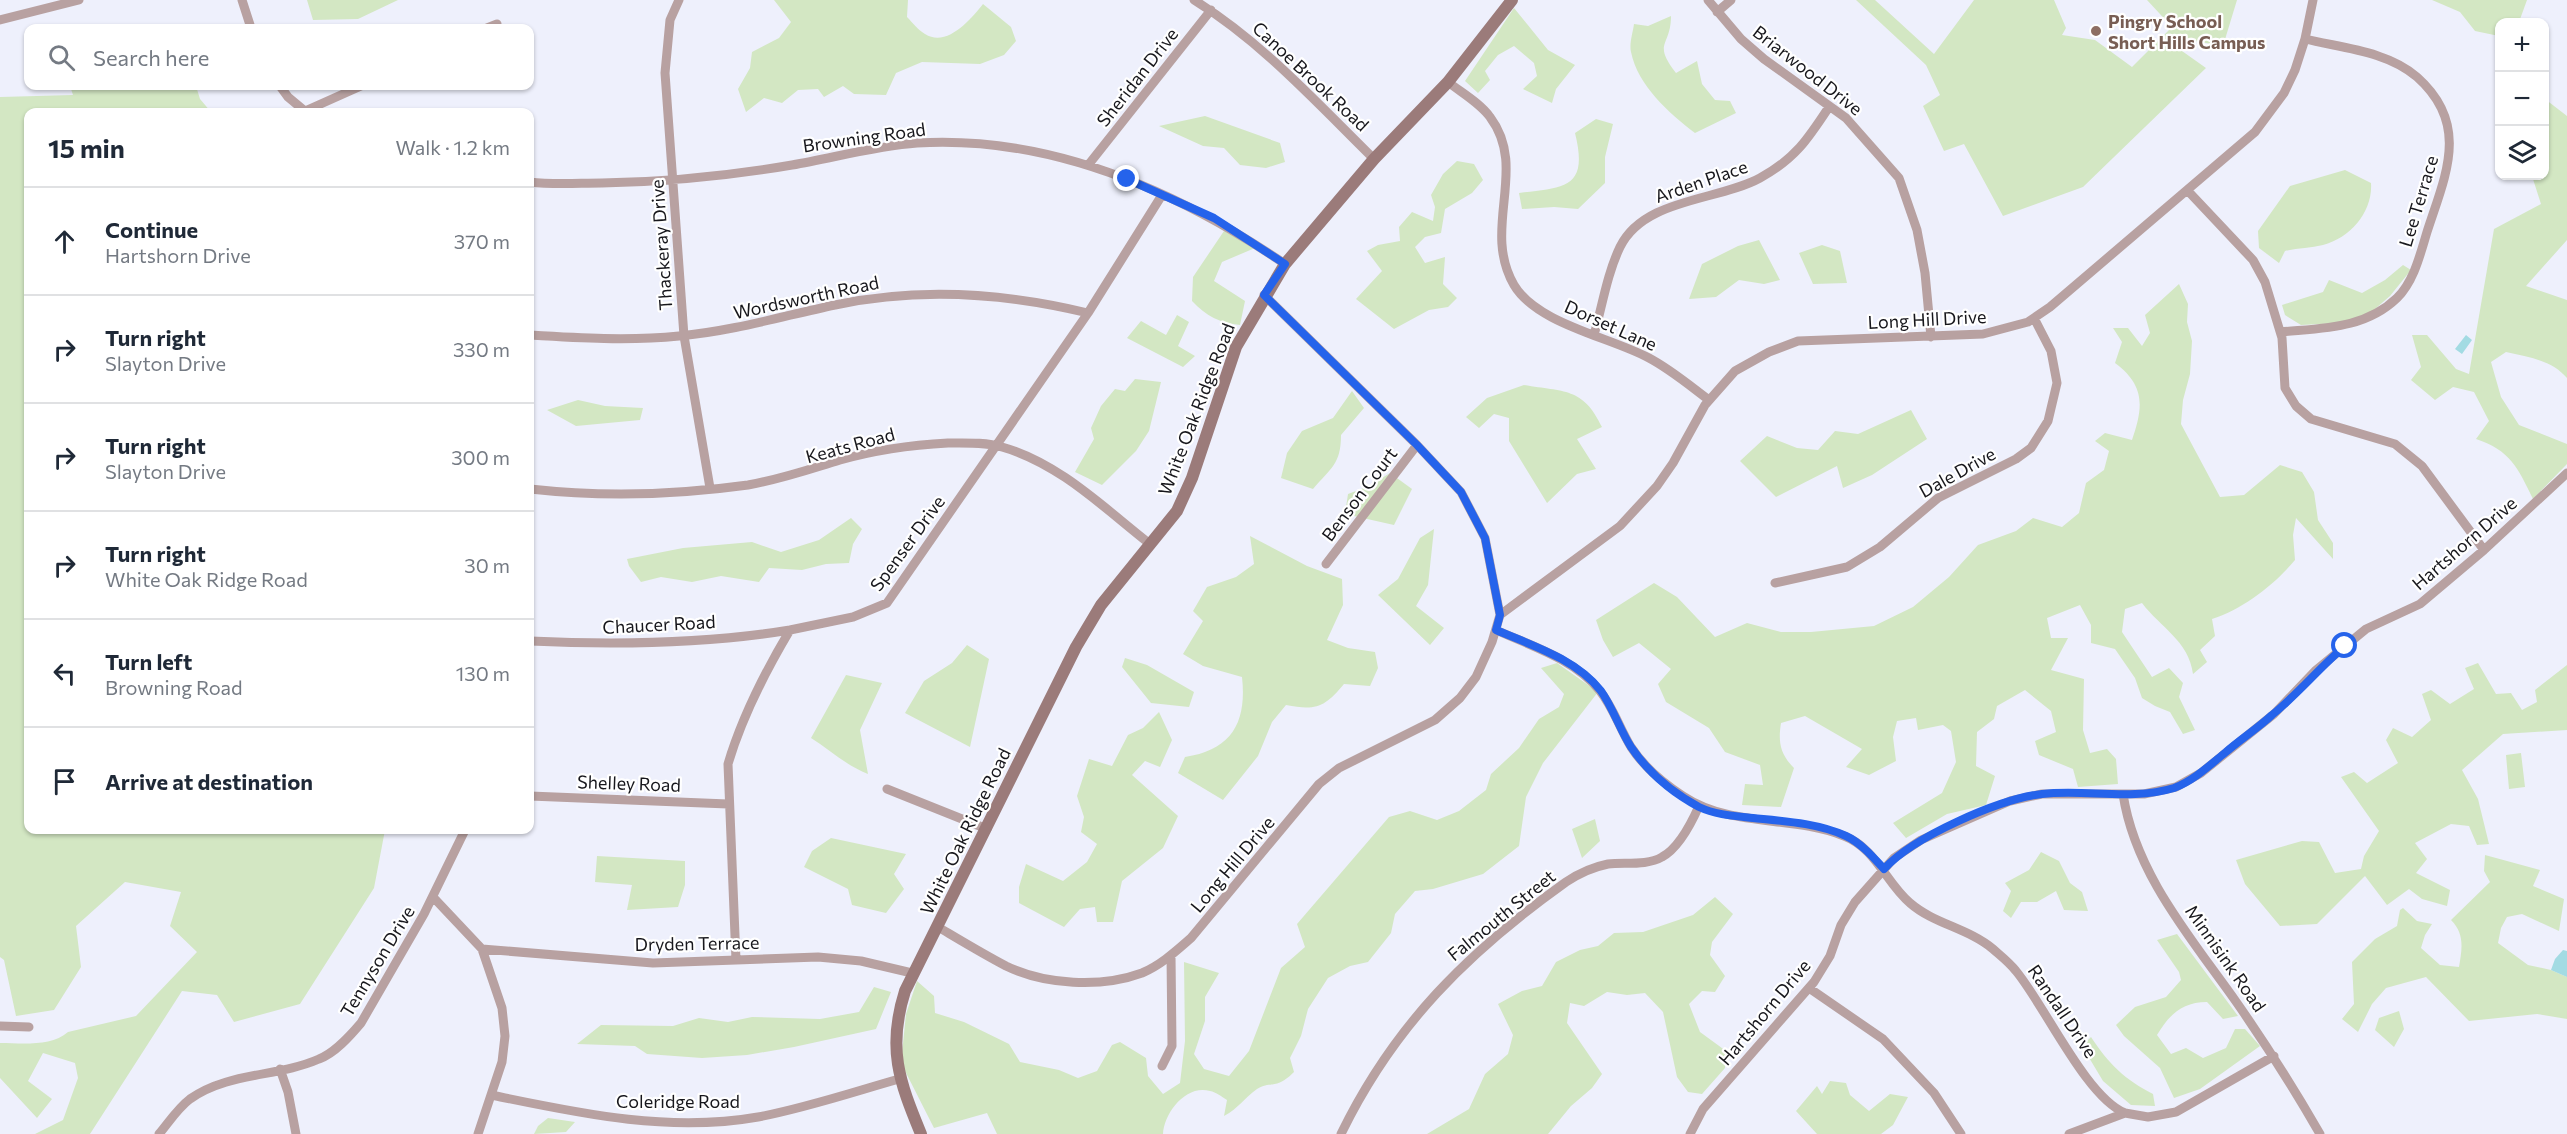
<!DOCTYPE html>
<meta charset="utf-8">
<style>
:root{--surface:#fff;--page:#f6f6f7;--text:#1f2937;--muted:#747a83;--line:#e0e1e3}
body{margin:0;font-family:Commissioner,sans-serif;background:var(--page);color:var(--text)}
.controls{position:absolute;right:18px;top:18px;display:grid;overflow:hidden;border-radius:12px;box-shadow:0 2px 4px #0004}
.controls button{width:54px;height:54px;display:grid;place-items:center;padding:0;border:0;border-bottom:2px solid var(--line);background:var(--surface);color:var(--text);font:30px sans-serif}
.stop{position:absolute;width:18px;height:18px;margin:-14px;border:4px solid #2563eb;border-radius:50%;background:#fff}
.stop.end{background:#2563eb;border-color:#fff;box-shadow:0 2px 6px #0008}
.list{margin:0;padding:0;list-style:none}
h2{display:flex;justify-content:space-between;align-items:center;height:78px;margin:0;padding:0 24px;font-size:26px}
h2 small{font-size:20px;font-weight:400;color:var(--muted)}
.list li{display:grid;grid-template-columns:39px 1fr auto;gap:18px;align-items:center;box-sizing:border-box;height:108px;padding:0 24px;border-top:2px solid var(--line)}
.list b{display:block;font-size:22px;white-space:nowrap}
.list p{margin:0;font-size:20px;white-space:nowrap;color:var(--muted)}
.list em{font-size:20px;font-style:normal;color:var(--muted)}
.icon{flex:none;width:33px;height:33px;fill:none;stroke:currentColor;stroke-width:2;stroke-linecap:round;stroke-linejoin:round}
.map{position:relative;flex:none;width:2567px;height:1134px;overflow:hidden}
.search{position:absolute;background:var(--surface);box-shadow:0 2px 4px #0004;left:24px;top:24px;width:510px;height:66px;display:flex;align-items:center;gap:15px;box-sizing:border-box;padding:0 21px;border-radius:12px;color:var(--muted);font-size:22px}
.panel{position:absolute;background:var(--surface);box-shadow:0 2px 4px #0004;left:24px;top:108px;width:510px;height:726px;border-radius:12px}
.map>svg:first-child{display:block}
.green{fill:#d3e7c3}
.water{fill:#a3dbe3}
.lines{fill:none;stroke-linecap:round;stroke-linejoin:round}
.street{stroke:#b8a1a1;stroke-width:9}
.secondary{stroke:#9b7b7a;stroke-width:12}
.route{stroke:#2563eb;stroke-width:8}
.education-dot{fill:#8d6e63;stroke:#fff;stroke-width:2}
.labels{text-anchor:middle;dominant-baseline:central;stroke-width:4.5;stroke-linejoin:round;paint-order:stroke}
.education-label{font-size:18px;font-weight:bold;fill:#785e54;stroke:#fff;text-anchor:start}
.street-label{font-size:18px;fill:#17171c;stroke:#fff}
</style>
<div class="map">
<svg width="2567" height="1134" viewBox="0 0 2567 1134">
<rect width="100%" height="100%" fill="#eef0fc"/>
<path class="green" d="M307,0H398L358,19L313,20Z
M774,0H908L907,17C913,23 918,30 925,34C947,48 971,19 983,4L1011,27L1016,41L1004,55L980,64L922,62L896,73L886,95L854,94L843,86L824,97L818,89L798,90L782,103L764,98L746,112L738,89L750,68L752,52L779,38L791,22Z
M1856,0H1875L1934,54L1974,0H2054L2066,28L2062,35L2095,40L2132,67L2172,27L2147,0H2237L2223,46L2195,41L2182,51L2206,68L2083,187L2003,216L1964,144L1944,151L1923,106L1940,95L1926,65Z
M2432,0H2527L2519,22H2500L2499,36L2475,31L2460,12Z
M1514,8L1548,50L1575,65L1556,89L1552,103L1523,89L1537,76L1534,63L1514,46L1498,55L1485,71L1490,80L1478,93L1465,81Z
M1671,16C1671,47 1652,42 1676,73L1697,61L1702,84L1715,100L1730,101L1736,113L1695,133C1669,113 1638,86 1631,52C1629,44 1633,32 1634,24L1648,26Z
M70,86H196L200,99L211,112H28V830H385L374,888L300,1004L234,1022L217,995L182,991L90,1134H35L63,1120L78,1078L75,1063L43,1053L28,1081L52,1099L37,1118L0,1078V1043C21,1043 51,1047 68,1032L136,1016L197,952L170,926L181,892L125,882L76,926L81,967L54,1010L16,1016L4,960L0,957V97L73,95Z
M2545,99L2567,116V240L2526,286L2567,300V378C2552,360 2528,357 2506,352L2491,362L2501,397L2519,425L2567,444V464L2533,499C2518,468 2510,450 2476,439L2489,421L2474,392L2453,387L2435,400L2411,380L2421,367L2412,335H2427L2456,369L2469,374L2494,229L2541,204L2532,176H2544Z
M1205,116L1280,143L1285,162L1266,168L1240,165L1224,148L1203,146L1159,126Z
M1596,119L1613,124L1605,157V183L1578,209L1554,207L1522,209L1519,193C1564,187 1589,189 1575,133Z
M1457,161L1474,164L1483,180L1472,193L1445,209L1441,233L1425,237L1415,247L1425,263L1445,257L1443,284L1457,298L1448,307L1429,310L1394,329L1356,299L1382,271L1367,251L1378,245L1400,241L1399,227L1412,212L1433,221L1435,207L1431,195L1443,174Z
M2345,170L2371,183C2373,211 2351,238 2323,245C2311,248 2298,248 2285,251L2279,263L2259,248L2258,231L2290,186Z
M1224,231L1255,248L1222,262L1214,281L1245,301L1240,325C1220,323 1206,316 1192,301L1193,277Z
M1759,240L1780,280L1764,284L1739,280L1716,297L1689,299L1702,264L1738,246Z
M1822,245L1840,251L1847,283L1813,284L1799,253Z
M2403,265L2411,270L2390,296L2368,315L2340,323L2301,325L2285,315L2282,305L2323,292L2329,280L2362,293L2385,280Z
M2179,284L2188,304L2187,322L2192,341L2190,374L2183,400L2181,424L2220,497L2244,495L2280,465L2302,472L2314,492L2318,520L2333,543V559L2296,518L2293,535L2295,560C2274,585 2243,609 2212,619L2215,636L2200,650L2207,662L2193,674C2189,641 2160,627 2142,603L2125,609L2122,632L2152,677L2169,668L2183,683L2179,697L2195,730L2183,734L2170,712L2155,706L2142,698L2135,678L2115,649L2091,643V625L2080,605L2047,618L2051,638H2068L2051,670L2084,679L2083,730L2090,753L2107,749L2116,759L2118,784L2078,787L2073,769L2039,755L2035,741L2056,732L2051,711L2025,690L1997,706L1994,719L1977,732L1976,766L1995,776L1986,805L1947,814L1906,838L1893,823L1942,793L1956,762L1951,731L1943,725L1918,730L1916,718L1897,721L1893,737L1896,761L1869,775L1846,767L1862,749L1805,716L1781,723C1778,742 1780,754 1794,768L1781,807L1742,805L1745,784L1763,785L1760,765L1725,752L1709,728L1666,702L1658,684L1671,669L1639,643L1613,657L1603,640L1596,620L1654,583L1677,597L1715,637L1747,623L1781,632H1811L1874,626L1913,607L1949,577L1978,545L2016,531L2033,518L2062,527L2079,513L2086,483L2104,470L2109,451L2095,441L2105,433L2132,440C2143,408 2146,386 2115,363L2122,342L2113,328H2128L2142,346L2150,333L2145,315Z
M1177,315L1189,322L1178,346L1195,356L1183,367L1127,338L1141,321L1166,335Z
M1135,379L1161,382L1149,431L1136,451L1102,485L1075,472L1094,439L1091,428L1101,406L1115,389L1125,391Z
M1524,385C1564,392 1583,387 1602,427L1577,439L1596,469L1577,474L1547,503L1509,441V418L1494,414L1479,428L1466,417L1487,398Z
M1352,391L1364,408L1341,435C1341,464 1331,468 1313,489L1281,478L1287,453L1302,431L1333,418Z
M578,400L605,406L643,408L640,420L576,426L547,410Z
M1911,410L1927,439L1872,475L1843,488L1837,466L1776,497L1740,461L1767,436L1797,448L1818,450L1835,431L1858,434Z
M1390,473L1412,489L1394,525L1345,514L1348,494L1369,486Z
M851,518L862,529L853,544L849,563L826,564L802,570L769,568L759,582L721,576L692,582L661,577L641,582L629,566L627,559L683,548L752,542L781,552L819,540Z
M1434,529L1428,585L1416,606L1444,628L1430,645L1378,595L1398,579L1420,538Z
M1250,536L1307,566L1342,579L1343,605L1327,640L1348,648L1375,652L1378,668L1370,686L1344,684C1325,707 1316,711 1286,705L1272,722L1258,756L1223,800L1178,773L1185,757C1232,750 1247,722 1242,677L1203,666L1183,654L1203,621L1193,611L1207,587L1236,577L1254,564Z
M967,645L989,659L970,747L905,713L924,681L952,663Z
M1125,658L1147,665L1194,692L1189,707L1151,703L1122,667Z
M1557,663L1598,692L1543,763L1526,797L1519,846L1483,874L1433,889L1415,891L1395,914L1391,933L1368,962L1350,966L1328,978L1308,1009L1301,1036L1290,1058L1294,1072C1275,1091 1271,1080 1257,1089C1244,1098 1239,1108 1224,1116L1227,1100C1222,1097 1216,1092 1210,1091C1186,1084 1164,1113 1163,1134H997L987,1113L934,1128L901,1063L906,1014L917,981L934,996L935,1013L964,1022L1009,1044L1020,1062L1059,1070L1078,1078L1097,1071L1112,1045L1120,1042L1146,1058L1148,1076L1163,1094L1180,1083L1185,1041L1184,962L1219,973L1205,997V1021L1194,1054L1204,1069L1229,1076L1249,1051L1281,968L1305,947L1297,924L1389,817L1410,811L1437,820L1459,811L1486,790L1491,774L1519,748L1539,719L1559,707L1564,694L1541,668Z
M2478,663L2496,694L2511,693L2522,710L2537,702L2535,690L2567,665V730L2503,734L2462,770L2478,799L2489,844L2477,845L2469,826L2451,824L2415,843L2427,859L2416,873L2450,890L2447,906L2422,899L2409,889L2387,905L2365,876L2317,924L2280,926L2245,884L2236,860L2302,841L2319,842L2335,873L2361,869L2364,856L2379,831L2341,777L2354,772L2367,783L2398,763L2386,740L2393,728L2412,737L2431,720L2422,694L2431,690L2450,704L2474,689L2465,668Z
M846,675L882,683L860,730L868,774C847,766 830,750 811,738Z
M1159,712L1172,740L1160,767L1145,761L1132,775L1178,816L1163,848L1122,881L1113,922H1097L1095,907L1080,909L1064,927L1019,903V887L1026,864L1063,881L1087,862L1097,844L1081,832L1084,817L1077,796L1089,759L1112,766L1128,735L1143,728Z
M2521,753L2525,787L2509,789L2506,755Z
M1595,819L1600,841L1582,858L1572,829Z
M831,838L906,854L894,874L904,889L886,913L852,905L848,889L804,867L812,851Z
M2041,852L2059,861L2070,883L2082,892L2088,911L2064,910L2056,891L2037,902H2021L2011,918L2003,911L2011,891L2005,883L2029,870Z
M2485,855L2540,870L2533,886L2564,899L2559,931L2522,914L2507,917L2501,928L2498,943L2528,965L2551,970L2567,977V1019L2537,1014L2469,1021L2426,977L2386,988L2372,1004L2358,1032L2342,1019L2354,1004L2352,962L2375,939L2397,926L2400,910L2403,908L2417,921L2432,924L2425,935L2421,948L2440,965L2459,967C2462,949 2465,934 2451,920L2490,882L2484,871Z
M597,856L685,861V885L678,907L627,910L632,885L595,882Z
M1715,897L1733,914L1712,942L1710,955L1725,976L1715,992L1702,991L1689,1004L1700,1032L1726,1051L1725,1068L1702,1094L1688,1092L1677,1077L1663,1012L1645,993L1627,995L1607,992L1584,1006L1570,1003L1567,1023L1602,1074L1592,1088L1571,1106L1548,1134H1427L1469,1109L1485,1074L1508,1054L1513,1035L1498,1004L1522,991L1542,986L1556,962L1580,950L1598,946L1614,933L1643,932L1693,915Z
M2177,934L2238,1016L2223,1019L2207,1002C2182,1002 2169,1015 2157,1035L2171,1054L2186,1048L2203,1058L2226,1048L2235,1029H2245L2260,1046L2200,1089L2174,1098L2160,1068L2124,1036L2116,1025L2135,1007L2166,997L2181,980L2179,972L2157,940Z
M874,987L891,992L876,1029L794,1047L747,1055L702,1058L647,1054L635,1046L577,1044L601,1025L673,1026L699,1018L728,1022L752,1017L820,1019L859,1012Z
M2399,1011L2404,1029L2394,1047L2375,1030L2379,1018Z
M2091,1037C2108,1063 2125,1080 2153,1094L2155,1106L2131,1105L2103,1081L2082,1046Z
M1830,1081L1846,1083L1850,1095L1869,1111L1890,1094L1908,1097L1893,1125L1881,1134H1817L1796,1111L1817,1086L1822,1094Z
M548,1118L575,1122L566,1132L534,1134L538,1126Z"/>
<path class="water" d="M2466,335L2472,340L2462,354L2455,349Z
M2563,950L2567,951V977L2551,970L2555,959Z"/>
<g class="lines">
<path class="street" d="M242,0L251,28
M679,0L670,20L665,73L684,336L710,488
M1194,0C1262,42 1317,103 1374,159
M1708,0L1741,39L1764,59L1846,118L1899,178L1917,230L1925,273L1931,337
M1717,12L1731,0
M0,20L79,0
M487,28L497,24
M1448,82C1462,93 1480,103 1490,117C1529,169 1481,228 1514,285C1537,324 1610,337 1649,358C1670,369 1689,385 1709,400
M280,86L288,97L306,112
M305,111L361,86
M1089,164L1211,10
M530,182C553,185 578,183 602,183C666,182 728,176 792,165C833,158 875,146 917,143C1050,135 1177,191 1285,264
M2188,191L2253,260L2265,282L2282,338L2285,388L2296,406L2311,419L2395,444L2422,466L2484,550
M2281,332C2322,328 2365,329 2397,298C2414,281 2420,255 2427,232C2445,176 2471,125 2417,77C2387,51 2342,48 2305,39
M530,335C579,338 629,341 679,336C733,331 783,316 835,305C919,287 1005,293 1088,313
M1594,335C1602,307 1607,274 1620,247C1644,198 1718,201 1760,178C1795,159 1808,139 1829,107
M530,489C602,497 676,495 748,485C782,479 807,470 840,460C875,450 911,445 948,443C965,443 986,442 1002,447C1059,463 1104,508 1150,544
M1326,564L1417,445
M1775,583L1847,567L1880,547L1938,498L2016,459L2031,448L2048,421L2057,383L2051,351L2034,318
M1500,615L1620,526L1657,486L1673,463L1705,405L1735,371L1769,352L1798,341L1983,334L2028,322L2050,307L2255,132L2284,93L2295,70L2305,39L2313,0
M1496,630C1531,646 1575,659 1600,691C1613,707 1620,729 1631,747C1644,767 1663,783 1683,796C1731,828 1792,815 1844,836C1876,848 1886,883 1910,903C1934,924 1968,928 1993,949C2001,956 2010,963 2016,971C2045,1006 2086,1097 2125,1113
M530,641C616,645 705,644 790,630
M887,789L987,829
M2123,794C2135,874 2192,939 2237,1003C2267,1046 2294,1089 2320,1134
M530,796L728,804
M433,897L482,949L502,1008L505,1036L502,1062L478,1134
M938,927C960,940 983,954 1006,966C1045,985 1101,988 1142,973C1161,965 1176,951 1191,938L1319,784L1339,768L1435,720L1460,698L1476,677L1492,642L1500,615L1485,538L1461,492L1417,445L1264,295
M482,949L653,963L818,957L861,961L912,973
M736,960L728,764C742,717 765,672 790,630L853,617L887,603L1088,313L1162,195
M1809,988L1883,1039L1934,1093L1961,1134
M0,1026L29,1027
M1162,1066L1172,1046L1171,955
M280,1069L288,1092L296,1134
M491,1095C578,1113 668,1133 758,1117C806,1108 853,1092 899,1079
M159,1134C169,1122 178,1108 190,1099C228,1072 278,1077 319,1059C335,1053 350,1036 361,1023L424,914L465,830
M1341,1134C1394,1025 1468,952 1566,882C1578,874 1593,867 1608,864C1624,862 1647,866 1662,857C1679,848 1691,824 1699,806
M1690,1134L1703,1109L1814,982L1830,956L1841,925L1855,902L1894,858L1921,840L2010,801L2042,794H2144L2176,787L2201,773L2274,714L2315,671L2366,629L2420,604L2484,550L2567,473
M2069,1134L2125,1113L2148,1117L2176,1112L2274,1056"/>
<path class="secondary" d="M921,1134C899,1081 887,1048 905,991L1076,647L1101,605L1177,511L1192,478L1236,347L1285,264L1374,159L1448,82L1512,0"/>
</g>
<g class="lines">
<path class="route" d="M1127,179L1214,218L1285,264L1264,295L1417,445L1461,492L1485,538L1500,615L1496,630C1531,645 1576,659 1601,691C1613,708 1620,730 1631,747C1648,772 1673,793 1699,807C1716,815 1735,816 1753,818C1783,821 1818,823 1846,836C1861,843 1873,857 1884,869C1913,837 1999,799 2042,794C2086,789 2131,801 2174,788C2193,781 2210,765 2226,752C2241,739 2258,728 2272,715C2298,694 2319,668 2345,646"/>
</g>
<circle class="education-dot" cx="2096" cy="31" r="6"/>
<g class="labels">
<g class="education-label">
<text x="2108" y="21">Pingry School<tspan x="2108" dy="21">Short Hills Campus</tspan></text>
</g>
<g class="street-label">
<text transform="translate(1808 70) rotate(38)">Briarwood Drive</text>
<text transform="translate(1311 76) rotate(43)">Canoe Brook Road</text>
<text transform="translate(1137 77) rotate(-52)">Sheridan Drive</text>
<text transform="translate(864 137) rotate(-8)">Browning Road</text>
<text transform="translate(1701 181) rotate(-19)">Arden Place</text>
<text transform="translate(2418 201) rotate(-73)">Lee Terrace</text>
<text transform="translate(661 245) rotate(-94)">Thackeray Drive</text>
<text transform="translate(806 297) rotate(-12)">Wordsworth Road</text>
<text transform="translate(1927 319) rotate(-3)">Long Hill Drive</text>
<text transform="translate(1611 325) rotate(24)">Dorset Lane</text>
<text transform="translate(1196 409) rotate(-69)">White Oak Ridge Road</text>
<text transform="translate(850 445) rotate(-15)">Keats Road</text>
<text transform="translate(1957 472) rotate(-29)">Dale Drive</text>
<text transform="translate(1359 494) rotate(-53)">Benson Court</text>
<text transform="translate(907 543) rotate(-54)">Spenser Drive</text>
<text transform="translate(2464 543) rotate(-41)">Hartshorn Drive</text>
<text transform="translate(659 624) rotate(-3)">Chaucer Road</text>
<text transform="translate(629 783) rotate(2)">Shelley Road</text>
<text transform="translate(965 831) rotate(-64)">White Oak Ridge Road</text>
<text transform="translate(1232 864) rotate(-50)">Long Hill Drive</text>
<text transform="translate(1501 915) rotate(-39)">Falmouth Street</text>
<text transform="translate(697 943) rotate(-1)">Dryden Terrace</text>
<text transform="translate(2226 958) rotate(55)">Minnisink Road</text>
<text transform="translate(377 961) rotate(-59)">Tennyson Drive</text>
<text transform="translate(2063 1011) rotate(56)">Randall Drive</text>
<text transform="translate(1764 1012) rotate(-50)">Hartshorn Drive</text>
<text x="678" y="1101">Coleridge Road</text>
</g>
</g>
</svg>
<div class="controls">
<button>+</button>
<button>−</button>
<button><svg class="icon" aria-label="layers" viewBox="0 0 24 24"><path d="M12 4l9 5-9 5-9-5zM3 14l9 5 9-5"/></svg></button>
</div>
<div class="stop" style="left:2345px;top:646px"></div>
<div class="stop end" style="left:1127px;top:179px"></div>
<div class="search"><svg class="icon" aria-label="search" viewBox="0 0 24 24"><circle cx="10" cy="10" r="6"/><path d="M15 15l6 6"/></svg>Search here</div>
<section class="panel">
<h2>15 min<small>Walk · 1.2 km</small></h2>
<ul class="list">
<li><svg class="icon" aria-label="ahead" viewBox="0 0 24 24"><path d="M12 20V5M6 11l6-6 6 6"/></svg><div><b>Continue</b><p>Hartshorn Drive</p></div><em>370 m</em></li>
<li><svg class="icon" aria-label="right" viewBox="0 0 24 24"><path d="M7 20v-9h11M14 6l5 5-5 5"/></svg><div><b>Turn right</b><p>Slayton Drive</p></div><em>330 m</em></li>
<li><svg class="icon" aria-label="right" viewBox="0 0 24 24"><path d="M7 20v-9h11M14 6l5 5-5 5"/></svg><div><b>Turn right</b><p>Slayton Drive</p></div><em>300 m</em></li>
<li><svg class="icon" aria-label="right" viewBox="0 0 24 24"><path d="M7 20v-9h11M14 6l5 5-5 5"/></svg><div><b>Turn right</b><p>White Oak Ridge Road</p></div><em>30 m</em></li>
<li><svg class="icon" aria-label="left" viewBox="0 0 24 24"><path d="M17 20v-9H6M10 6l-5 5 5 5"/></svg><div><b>Turn left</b><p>Browning Road</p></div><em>130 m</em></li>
<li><svg class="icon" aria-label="arrive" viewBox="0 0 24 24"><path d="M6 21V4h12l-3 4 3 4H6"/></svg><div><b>Arrive at destination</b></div></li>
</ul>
</section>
</div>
